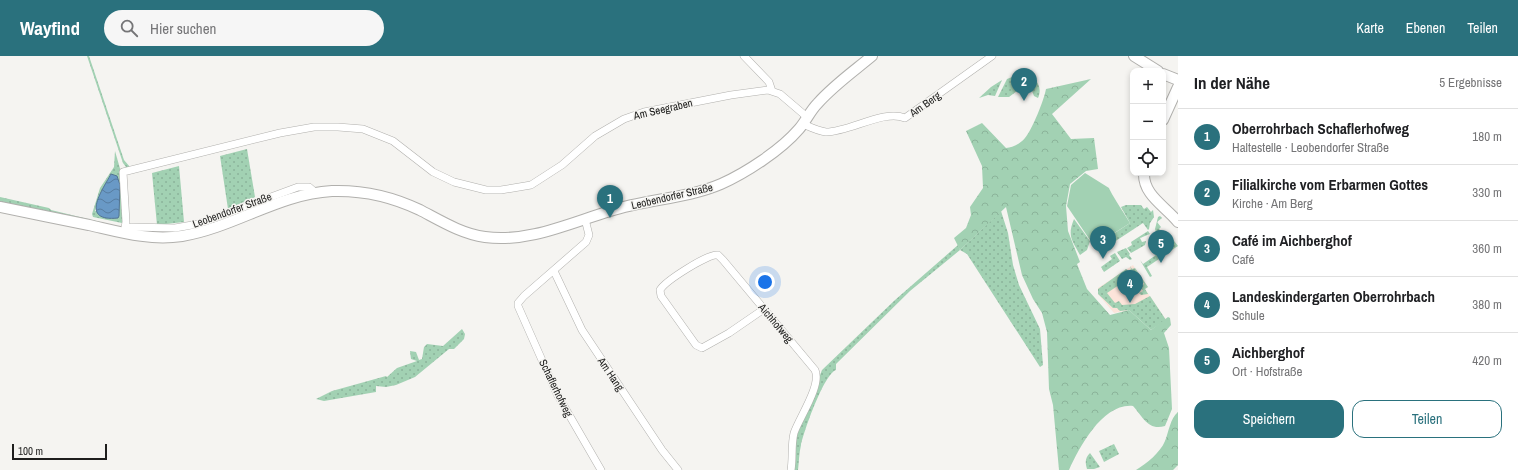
<!DOCTYPE html>
<html lang="de">
<meta charset="utf-8">
<style>
:root{--surface:#fff;--page:#f6f6f6;--text:#202124;--muted:#757577;--line:#e0e0e0;--accent:#2a717d}
body{margin:0;font-family:"Archivo Narrow",sans-serif;background:var(--page);color:var(--text)}
.controls{position:absolute;right:12px;top:12px;display:grid;overflow:hidden;border-radius:8px;box-shadow:0 2px 6px #0003}
.controls button{width:36px;height:36px;display:grid;place-items:center;padding:0;border:0;border-bottom:1px solid var(--line);background:var(--surface);color:var(--text);font:20px sans-serif}
.scale{position:absolute;left:12px;bottom:10px;width:95px;box-sizing:border-box;padding-left:4px;border:2px solid #1e1e1d;border-top:0;font-size:11px;line-height:14px;white-space:nowrap;color:#1e1e1d;-webkit-text-stroke:3px #f5f4f1;paint-order:stroke}
.you{position:absolute;left:765px;top:226px;width:14px;height:14px;margin:-10px;border:3px solid #fff;border-radius:50%;background:#1a73e8;box-shadow:0 0 0 6px #1a73e833}
.badge{display:grid;place-items:center;width:26px;height:26px;border-radius:50%;background:var(--accent);color:#fff;font-size:13px;font-weight:700}
.pin{position:absolute;translate:-50% -33px;filter:drop-shadow(0 1px 2px #0008)}
.pin::after{content:'';position:absolute;top:21px;width:14px;height:12px;background:inherit;clip-path:polygon(0 0,100% 0,50% 100%)}
.list{margin:0;padding:0;list-style:none}
h2{display:flex;justify-content:space-between;align-items:center;height:52px;margin:0;padding:0 16px;font-size:17px}
h2 small{font-size:13px;font-weight:400;color:var(--muted)}
.list li{display:grid;grid-template-columns:26px 1fr auto;gap:12px;align-items:center;box-sizing:border-box;height:56px;padding:0 16px;border-top:1px solid var(--line)}
.list b{display:block;font-size:15px;white-space:nowrap}
.list p{margin:0;font-size:13px;white-space:nowrap;color:var(--muted)}
.list em{font-size:13px;font-style:normal;color:var(--muted)}
.actions{display:flex;gap:8px;padding:12px 16px}
.actions a{flex:1;padding:9px 0;border:1px solid var(--accent);border-radius:12px;text-align:center;font-size:14px;color:var(--accent)}
.actions .main{background:var(--accent);color:#fff}
.icon{flex:none;width:22px;height:22px;fill:none;stroke:currentColor;stroke-width:2;stroke-linecap:round;stroke-linejoin:round}
.map{position:relative;flex:none;width:1178px;height:414px;overflow:hidden}
header{display:flex;align-items:center;gap:24px;box-sizing:border-box;height:56px;padding:0 20px;background:var(--accent);color:#fff}
header strong{font-size:19px}
nav{display:flex;gap:22px;margin-inline-start:auto;font-size:14px}
.search{width:280px;height:36px;background:var(--page);display:flex;align-items:center;gap:10px;box-sizing:border-box;padding:0 14px;border-radius:22px;color:var(--muted);font-size:15px}
main{display:flex}
aside{flex:1;background:var(--surface)}
.map>svg:first-child{display:block}
.education{fill:#fce4da}
.grass{fill:url(#grass-dots);fill-rule:evenodd}
.forest{fill:url(#forest-crowns)}
.garden{fill:#a2d1b3}
.water{fill:url(#water-waves);stroke:#527493}
.lines{fill:none;stroke-linecap:round;stroke-linejoin:round}
.minor-casing{stroke:#b1b0ad;stroke-width:8}
.secondary-casing{stroke:#b1b0ad;stroke-width:12}
.minor{stroke:#fff;stroke-width:7}
.secondary{stroke:#fff;stroke-width:10}
.labels{text-anchor:middle;dominant-baseline:central;stroke-width:3;stroke-linejoin:round;paint-order:stroke}
.street-label{font-size:11px;fill:#1e1e1d;stroke:#f5f4f1}
</style>
<header>
<strong>Wayfind</strong>
<div class="search"><svg class="icon" aria-label="search" viewBox="0 0 24 24"><circle cx="10" cy="10" r="6"/><path d="M15 15l6 6"/></svg>Hier suchen</div>
<nav><a>Karte</a><a>Ebenen</a><a>Teilen</a></nav>
</header>
<main>
<div class="map">
<svg width="1178" height="414" viewBox="0 0 1178 414">
<defs>
<pattern id="grass-dots" width="8" height="8" patternUnits="userSpaceOnUse"><rect width="8" height="8" fill="#a2d1b3"/><path d="M2 2h.1M6 6h.1" fill="none" stroke="#8bb39a" stroke-width="1.8" stroke-linecap="round"/></pattern>
<pattern id="forest-crowns" width="20" height="18" patternUnits="userSpaceOnUse"><rect width="20" height="18" fill="#a2d1b3"/><path d="M2 6a3 3 0 1 1 6 0M12 15a3 3 0 1 1 6 0" fill="none" stroke="#8bb39a"/></pattern>
<pattern id="water-waves" width="16" height="10" patternUnits="userSpaceOnUse"><rect width="16" height="10" fill="#6999c6"/><path d="M0 5q4-4 8 0t8 0" fill="none" stroke="#567ca0"/></pattern>
</defs>
<rect width="100%" height="100%" fill="#f5f4f1"/>
<path class="education" d="M1133,209L1148,231L1145,233L1166,264L1129,254L1114,257L1098,238V232Z"/>
<path class="grass" d="M87,0H89L124,104L130,111H126L123,107Z
M1020,18C1033,17 1044,29 1038,42L1034,40L1032,35L1024,36L1021,32L1009,41H998L1007,23Z
M1002,24L995,40L988,39L979,42L991,31Z
M247,93L255,141L228,153L220,100Z
M115,95L121,116L124,166L122,167L93,161L92,158L100,132L114,111ZM111,118L120,129L118,158L95,155L99,140Z
M179,110L184,166L157,169L152,117Z
M0,141L49,152L51,154L121,171L0,147Z
M1126,149H1141L1144,153L1147,151L1151,156L1153,154L1154,161L1150,167L1149,173L1148,174L1143,167L1102,194L1098,188L1130,167L1121,151Z
M1001,155L1008,177L1013,209L1019,229L1040,273L1043,309L1040,311L967,198L960,194L910,235L836,308V314C824,318 804,375 801,389C799,397 799,406 798,414H794L795,383L822,314L895,244L958,189L960,194Z
M1160,160L1162,162L1157,166L1161,171L1159,173L1166,179L1163,182L1162,180L1158,182L1155,173L1158,161Z
M1074,163L1090,185L1087,194L1080,199C1072,184 1067,180 1074,163Z
M1148,175L1150,178L1140,182L1142,186L1146,185L1145,189L1131,197L1127,192L1132,189L1131,186Z
M1168,181H1171L1178,190L1161,201L1158,197L1170,190L1167,186Z
M1126,192L1130,198L1129,199L1132,203L1130,204L1126,201L1122,203L1117,196Z
M1115,197L1120,205L1104,216L1101,211L1112,203L1110,200Z
M1156,199L1159,203L1147,211L1152,220L1150,221L1140,204L1143,208Z
M1130,210L1132,213L1135,212L1148,231L1145,233L1148,238L1141,239L1139,237L1143,235L1140,231L1144,228L1137,217L1107,237L1115,247L1119,245L1122,249L1135,248L1150,240L1166,264L1151,274L1129,254L1120,255L1117,252H1113L1098,238V233L1126,213L1129,215L1131,213Z
M462,273L465,278L464,283L454,293H449L415,321L396,329L386,331L376,330V336L324,345L316,343L332,335L386,320L387,321L397,312L417,305L411,303L410,295L416,296L419,304L422,303L424,291L427,288L443,290Z
M1114,388L1119,398L1104,406L1099,395Z
M1090,397L1100,411L1094,413H1087C1085,406 1085,402 1090,397Z"/>
<path class="forest" d="M1091,23L1052,58L1071,83L1094,82L1098,113L1086,115L1070,128L1066,150L1068,175L1080,206L1077,208L1087,233L1110,259L1129,254L1151,274L1168,261L1170,262L1171,269L1164,277L1169,292L1172,353L1165,370C1148,375 1143,361 1133,350C1103,347 1080,390 1069,414H1059L1053,349L1049,333L1047,276L1042,257L1033,243L1022,219L1006,151L960,194L954,182L966,172L971,159L970,151L983,132L982,110L966,75L982,67L1006,92C1013,91 1020,88 1025,82C1032,74 1044,44 1046,33Z
M1178,356V409L1173,414H1136C1147,407 1160,397 1165,385C1169,375 1170,363 1178,356Z"/>
<path class="garden" d="M1085,117L1109,132C1110,136 1126,160 1130,167L1094,190L1067,150L1071,129Z"/>
<path class="water" d="M111,118L117,120L120,129L119,160L118,162C80,166 101,136 111,118Z"/>
<g class="lines">
<g class="minor-casing">
<path id="minor" d="M744,0L769,26L772,35
M803,68C810,71 818,75 826,76C850,76 884,53 905,62L992,0
M585,163L589,179L586,186L524,240L518,247V250L557,338L601,414
M124,177L126,166L123,116L280,77L314,71H338L363,73L393,85L433,116L454,126L486,134H501L531,129L562,109L595,80L624,63L644,56L731,39L768,34L780,38L807,61
M124,177L131,171L175,172L198,168L298,131H309L316,137
M554,215L582,274L662,394L678,414
M764,253L729,277L702,292L696,289L661,240L660,234C665,225 709,197 718,199L723,204L815,314C822,329 799,362 794,377C791,389 793,402 791,414"/>
</g>
<g class="secondary-casing">
<path id="secondary" d="M1134,0L1158,15
M1163,18L1178,24
M1163,64L1178,31
M1144,117C1143,139 1165,150 1178,166
M0,151C30,157 59,163 89,169C120,176 150,185 182,180C235,171 278,138 332,135C363,134 393,141 420,154C441,165 462,178 485,181C528,187 570,167 610,155C646,143 686,143 721,128C746,117 781,94 799,73C806,65 810,55 818,47C834,29 854,15 872,0"/>
</g>
<use href="#minor" class="minor"/>
<use href="#secondary" class="secondary"/>
</g>
<g class="labels">
<g class="street-label">
<text transform="translate(925 48) rotate(-35)">Am Berg</text>
<text transform="translate(663 53) rotate(-13)">Am Seegraben</text>
<text transform="translate(672 140) rotate(-13)">Leobendorfer Straße</text>
<text transform="translate(232 154) rotate(-20)">Leobendorfer Straße</text>
<text transform="translate(776 267) rotate(50)">Aichhofweg</text>
<text transform="translate(611 318) rotate(56)">Am Hang</text>
<text transform="translate(556 332) rotate(64)">Schaflerhofweg</text>
</g>
</g>
</svg>
<div class="controls">
<button>+</button>
<button>−</button>
<button><svg class="icon" aria-label="locate" viewBox="0 0 24 24"><circle cx="12" cy="12" r="6"/><path d="M12 2v4M12 18v4M2 12h4M18 12h4"/></svg></button>
</div>
<div class="scale">100 m</div>
<div class="you"></div>
<div class="pin badge" style="left:610px;top:162px">1</div>
<div class="pin badge" style="left:1024px;top:45px">2</div>
<div class="pin badge" style="left:1103px;top:203px">3</div>
<div class="pin badge" style="left:1130px;top:247px">4</div>
<div class="pin badge" style="left:1161px;top:207px">5</div>
</div>
<aside>
<h2>In der Nähe<small>5 Ergebnisse</small></h2>
<ul class="list">
<li><span class="badge">1</span><div><b>Oberrohrbach Schaflerhofweg</b><p>Haltestelle · Leobendorfer Straße</p></div><em>180 m</em></li>
<li><span class="badge">2</span><div><b>Filialkirche vom Erbarmen Gottes</b><p>Kirche · Am Berg</p></div><em>330 m</em></li>
<li><span class="badge">3</span><div><b>Café im Aichberghof</b><p>Café</p></div><em>360 m</em></li>
<li><span class="badge">4</span><div><b>Landeskindergarten Oberrohrbach</b><p>Schule</p></div><em>380 m</em></li>
<li><span class="badge">5</span><div><b>Aichberghof</b><p>Ort · Hofstraße</p></div><em>420 m</em></li>
</ul>
<div class="actions"><a class="main">Speichern</a><a>Teilen</a></div>
</aside>
</main>
